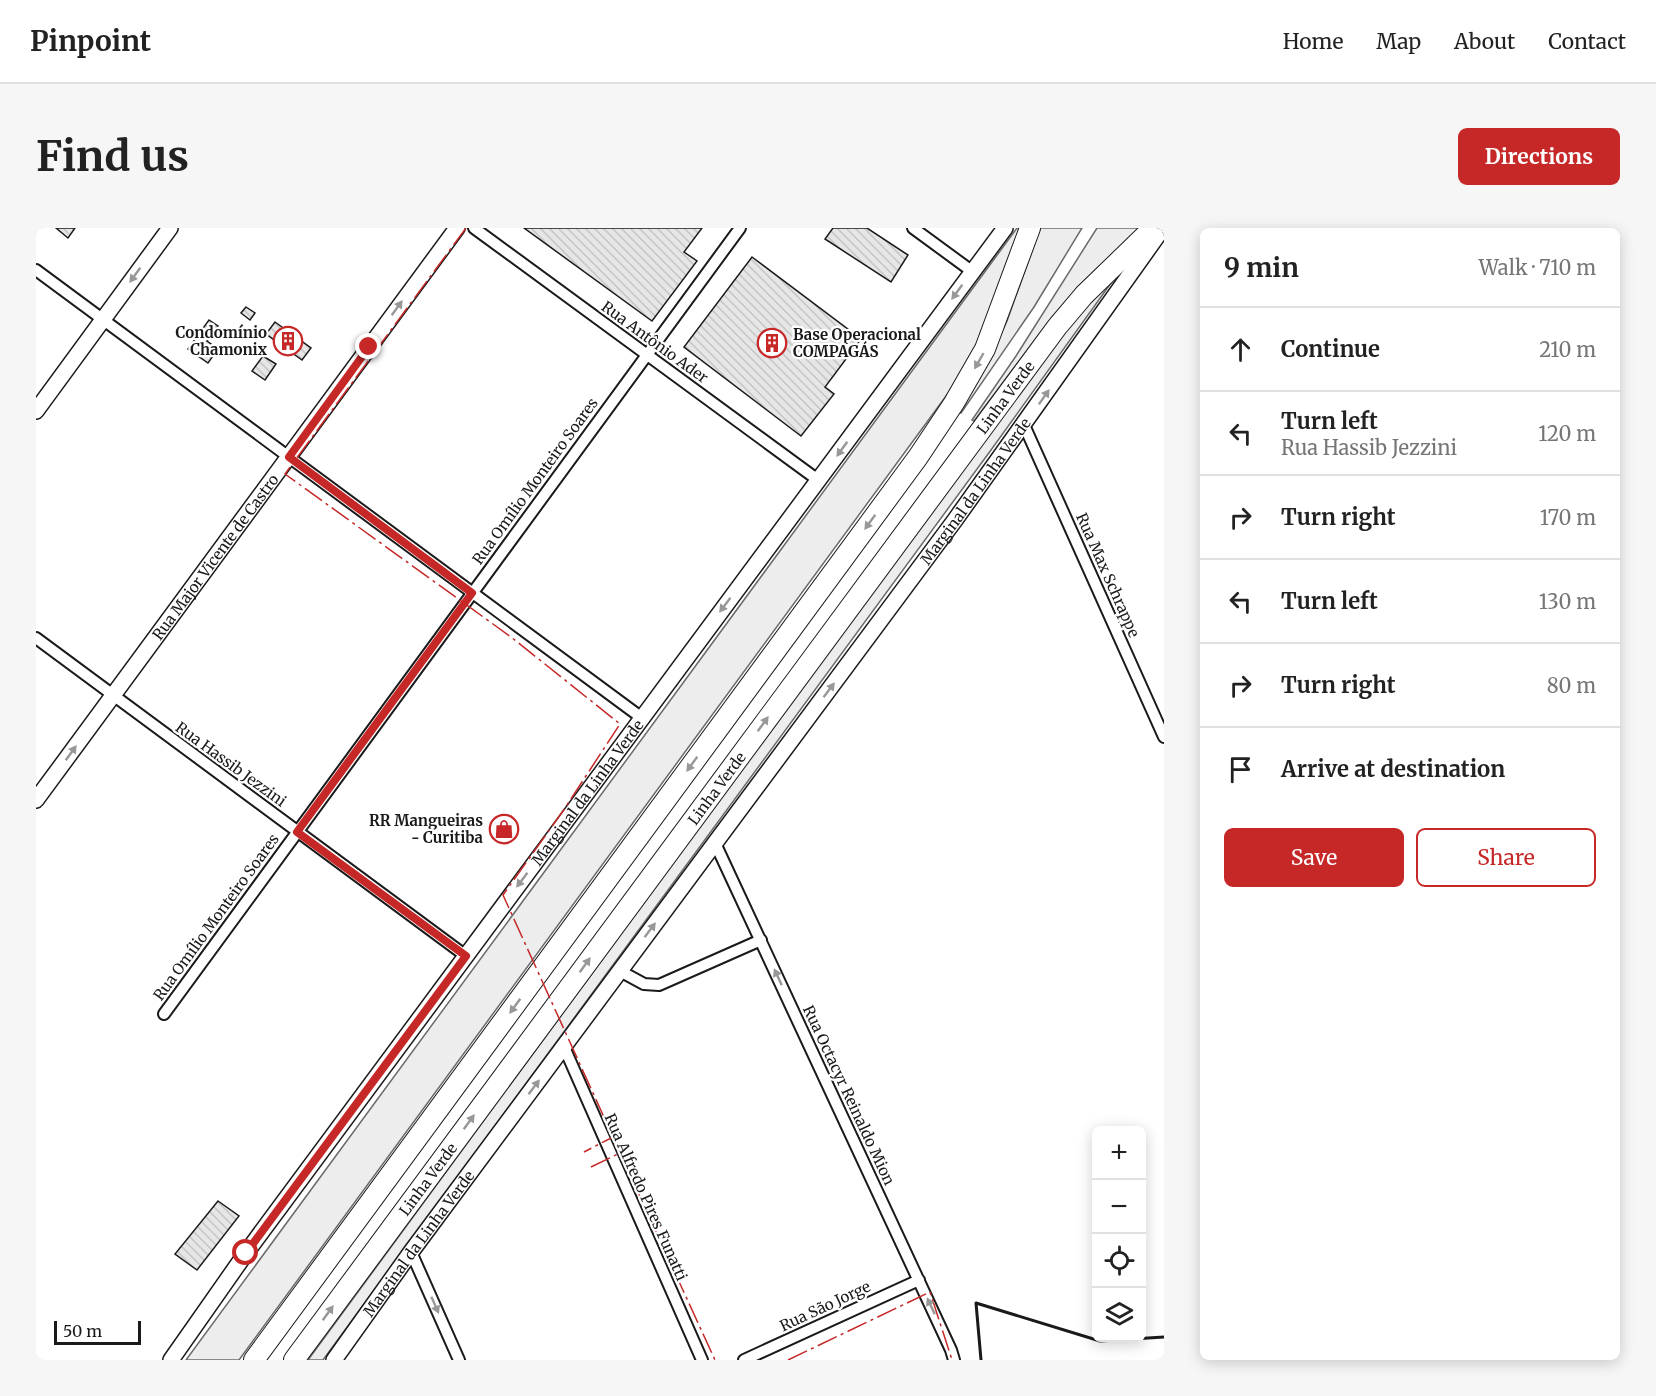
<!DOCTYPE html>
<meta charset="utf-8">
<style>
:root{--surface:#fff;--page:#f6f6f6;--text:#222;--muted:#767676;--line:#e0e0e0;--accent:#c62828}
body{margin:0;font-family:Merriweather,serif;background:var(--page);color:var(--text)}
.controls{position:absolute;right:18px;bottom:18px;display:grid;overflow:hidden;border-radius:9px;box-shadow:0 3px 15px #0003}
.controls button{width:54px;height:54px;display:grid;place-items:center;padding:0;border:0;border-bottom:2px solid var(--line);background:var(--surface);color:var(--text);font:30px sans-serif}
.scale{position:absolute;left:18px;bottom:15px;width:87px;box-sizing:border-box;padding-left:6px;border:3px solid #1a1a1a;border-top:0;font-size:16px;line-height:21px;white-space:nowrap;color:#1a1a1a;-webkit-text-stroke:4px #fff;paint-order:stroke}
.stop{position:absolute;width:18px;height:18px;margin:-14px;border:4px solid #c62828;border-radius:50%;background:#fff}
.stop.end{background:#c62828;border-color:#fff;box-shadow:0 2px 6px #0008}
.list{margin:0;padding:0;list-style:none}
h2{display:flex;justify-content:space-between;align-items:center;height:78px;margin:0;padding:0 24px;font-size:26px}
h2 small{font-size:20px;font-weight:400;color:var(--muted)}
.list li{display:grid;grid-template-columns:39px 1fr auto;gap:18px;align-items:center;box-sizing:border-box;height:84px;padding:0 24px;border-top:2px solid var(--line)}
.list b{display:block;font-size:22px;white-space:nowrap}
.list p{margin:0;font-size:20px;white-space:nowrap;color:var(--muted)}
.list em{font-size:20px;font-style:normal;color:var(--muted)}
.actions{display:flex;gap:12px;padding:18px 24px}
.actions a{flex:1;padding:14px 0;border:2px solid var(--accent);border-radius:9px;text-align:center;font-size:21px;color:var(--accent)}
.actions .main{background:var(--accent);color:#fff}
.icon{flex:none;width:33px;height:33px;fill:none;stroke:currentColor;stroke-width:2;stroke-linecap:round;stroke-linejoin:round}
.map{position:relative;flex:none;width:1128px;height:1132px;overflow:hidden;border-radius:9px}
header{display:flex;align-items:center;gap:36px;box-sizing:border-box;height:84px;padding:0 30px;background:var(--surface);border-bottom:2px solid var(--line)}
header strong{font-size:28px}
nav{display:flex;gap:33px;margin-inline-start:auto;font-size:21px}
.intro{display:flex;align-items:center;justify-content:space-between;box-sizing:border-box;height:144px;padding:0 36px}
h1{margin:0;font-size:42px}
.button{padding:15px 27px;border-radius:9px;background:var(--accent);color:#fff;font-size:21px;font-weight:700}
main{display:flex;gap:36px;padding:0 36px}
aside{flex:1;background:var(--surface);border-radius:9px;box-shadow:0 3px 15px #0003}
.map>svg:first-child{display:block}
.green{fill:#ededed;stroke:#6a6a6a;stroke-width:1.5}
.building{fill:url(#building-back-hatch);stroke:#1a1a1a;stroke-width:1.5}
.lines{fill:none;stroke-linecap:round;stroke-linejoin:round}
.street-casing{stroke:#1a1a1a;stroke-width:14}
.secondary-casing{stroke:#1a1a1a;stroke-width:18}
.highway-casing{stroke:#1a1a1a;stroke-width:22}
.street{stroke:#fff;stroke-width:10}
.secondary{stroke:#fff;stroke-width:15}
.highway{stroke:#fff;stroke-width:20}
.wall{stroke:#1a1a1a;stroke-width:3}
.power{stroke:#c62828;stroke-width:1.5;stroke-dasharray:21 4.5 3 4.5;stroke-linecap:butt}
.oneway{fill:#989898}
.route{stroke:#c62828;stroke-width:8}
.labels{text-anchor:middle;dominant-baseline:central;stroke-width:4.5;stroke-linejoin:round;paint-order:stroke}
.poi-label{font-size:15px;font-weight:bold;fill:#1a1a1a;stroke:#fff;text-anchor:end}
.street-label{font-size:15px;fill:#1a1a1a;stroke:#fff}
</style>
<header>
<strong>Pinpoint</strong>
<nav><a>Home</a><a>Map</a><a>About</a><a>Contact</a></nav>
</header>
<div class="intro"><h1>Find us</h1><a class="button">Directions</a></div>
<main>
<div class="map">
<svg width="1128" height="1132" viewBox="0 0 1128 1132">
<defs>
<pattern id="building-back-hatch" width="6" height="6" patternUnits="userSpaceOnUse" patternTransform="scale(1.5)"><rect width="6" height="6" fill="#e6e6e6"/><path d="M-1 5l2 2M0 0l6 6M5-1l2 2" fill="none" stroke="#c5c5c5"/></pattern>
</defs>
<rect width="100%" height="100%" fill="#fff"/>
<path class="green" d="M981,0H985L958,78L936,126L913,164L203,1132H150Z
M1004,0H1046L998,79L925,185L923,183L953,132L971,93Z
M1061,0H1104L1040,61L1016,89L938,193L936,192L980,128Z
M1073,54L1075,55L955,222L287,1132H272L1025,107Z"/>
<path class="building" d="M20,0H39L32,10Z
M488,0H666L648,24L661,33L616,93Z
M797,0H831L872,27L855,54L789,11Z
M716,29L825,111L789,159L798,166L765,208L648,119Z
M210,79L219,85L214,92L205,85Z
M173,92L182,98L171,113L182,121L172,135L152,121Z
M239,94L275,120L266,132L230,106Z
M227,128L240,136L229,152L216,143Z
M182,973L203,988L161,1042L139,1026Z"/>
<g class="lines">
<g class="street-casing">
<path id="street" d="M438,0L782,252
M877,0L937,44
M0,42L606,490
M988,197L1128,509
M0,410L430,728
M679,615L915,1122L918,1132
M584,743L608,756L623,757L725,712
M128,786L704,0
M528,819L666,1132
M375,1024L423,1132
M708,1132L883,1052"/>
</g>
<g class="secondary-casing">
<g id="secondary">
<path d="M0,183L134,0"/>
<path id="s1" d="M0,572L421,0"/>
<path id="s2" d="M135,1132L210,1025L969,0"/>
<path id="s3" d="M298,1132L375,1024L919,292L1127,0"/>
</g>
</g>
<g class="highway-casing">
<g id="highway">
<path d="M218,1132L882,229L918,175L949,121L994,0"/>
<path id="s4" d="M258,1132L1021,99L1048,67L1117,0"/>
</g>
</g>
<use href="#street" class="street"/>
<use href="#secondary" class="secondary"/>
<use href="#highway" class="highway"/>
<path class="wall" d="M945,1132L940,1075L1064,1113L1128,1109"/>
<path class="power" d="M430,0L249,246L475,409L584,496L527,583L467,667L577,909L548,924
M555,939L584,925L679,1132
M752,1132L894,1064L916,1132"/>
</g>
<defs><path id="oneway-solid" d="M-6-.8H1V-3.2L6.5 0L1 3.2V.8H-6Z" transform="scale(1.5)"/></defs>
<g class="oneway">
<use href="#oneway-solid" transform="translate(99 47) rotate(126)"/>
<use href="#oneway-solid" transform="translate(921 64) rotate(126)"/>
<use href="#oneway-solid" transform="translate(361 80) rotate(-54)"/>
<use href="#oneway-solid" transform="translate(943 133) rotate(120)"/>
<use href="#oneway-solid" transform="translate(1008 169) rotate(-55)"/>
<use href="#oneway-solid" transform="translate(806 221) rotate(126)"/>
<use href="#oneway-solid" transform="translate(834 294) rotate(126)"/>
<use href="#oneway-solid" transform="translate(689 377) rotate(127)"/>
<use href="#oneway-solid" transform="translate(793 462) rotate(-53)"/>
<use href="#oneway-solid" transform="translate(727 496) rotate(-54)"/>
<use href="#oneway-solid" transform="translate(35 525) rotate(-54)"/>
<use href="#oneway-solid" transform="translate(656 536) rotate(126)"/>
<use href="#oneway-solid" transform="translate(486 652) rotate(127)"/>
<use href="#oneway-solid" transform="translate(614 702) rotate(-53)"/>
<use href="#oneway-solid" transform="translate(549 737) rotate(-54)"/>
<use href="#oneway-solid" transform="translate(742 749) rotate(-115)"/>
<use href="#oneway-solid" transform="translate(479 778) rotate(126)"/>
<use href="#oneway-solid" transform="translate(498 859) rotate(-53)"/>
<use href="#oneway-solid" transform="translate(433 894) rotate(-54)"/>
<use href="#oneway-solid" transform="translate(399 1077) rotate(66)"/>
<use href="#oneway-solid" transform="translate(895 1078) rotate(-115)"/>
<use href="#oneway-solid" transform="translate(292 1085) rotate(-54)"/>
</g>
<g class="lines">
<path class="route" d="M210,1025L430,728L261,604L436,365L253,229L333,119"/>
</g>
<defs>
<g id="building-ring" transform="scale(1.5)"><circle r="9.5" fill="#fff" stroke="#c62828" stroke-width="1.5"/><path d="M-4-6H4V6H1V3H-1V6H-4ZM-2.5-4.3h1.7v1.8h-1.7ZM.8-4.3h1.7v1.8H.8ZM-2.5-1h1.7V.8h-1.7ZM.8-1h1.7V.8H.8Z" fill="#c62828"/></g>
<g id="shop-ring" transform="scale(1.5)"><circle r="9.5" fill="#fff" stroke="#c62828" stroke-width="1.5"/><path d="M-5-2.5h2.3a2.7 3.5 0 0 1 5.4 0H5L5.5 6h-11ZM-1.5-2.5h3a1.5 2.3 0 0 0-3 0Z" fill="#c62828"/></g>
</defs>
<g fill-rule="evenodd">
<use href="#building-ring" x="252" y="113"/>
<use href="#building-ring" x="736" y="115"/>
<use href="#shop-ring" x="468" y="601"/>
</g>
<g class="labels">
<g class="poi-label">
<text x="231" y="104">Condomínio<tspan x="231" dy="17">Chamonix</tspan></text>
<text x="757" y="106" text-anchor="start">Base Operacional<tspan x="757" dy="17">COMPAGÁS</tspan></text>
<text x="447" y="592">RR Mangueiras<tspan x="447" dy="17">- Curitiba</tspan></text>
</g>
<g class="street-label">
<text transform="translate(619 114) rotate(36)">Rua Antônio Ader</text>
<text stroke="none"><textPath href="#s4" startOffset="1197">Linha Verde</textPath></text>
<text transform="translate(499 253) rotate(-54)">Rua Omílio Monteiro Soares</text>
<text stroke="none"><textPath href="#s3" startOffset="1080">Marginal da Linha Verde</textPath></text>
<text stroke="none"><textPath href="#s1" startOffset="302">Rua Major Vicente de Castro</textPath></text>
<text transform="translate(1072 347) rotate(66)">Rua Max Schrappe</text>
<text transform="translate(195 536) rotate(36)">Rua Hassib Jezzini</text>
<text stroke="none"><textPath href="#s4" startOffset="711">Linha Verde</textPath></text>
<text stroke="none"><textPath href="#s2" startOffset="704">Marginal da Linha Verde</textPath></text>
<text transform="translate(180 689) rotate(-54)">Rua Omílio Monteiro Soares</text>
<text transform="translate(813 867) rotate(65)">Rua Octacyr Reinaldo Mion</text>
<text stroke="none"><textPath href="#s4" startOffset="225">Linha Verde</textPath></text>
<text transform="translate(610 969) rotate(66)">Rua Alfredo Pires Funatti</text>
<text stroke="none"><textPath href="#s3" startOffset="144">Marginal da Linha Verde</textPath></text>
<text transform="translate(789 1078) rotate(-25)">Rua São Jorge</text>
</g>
</g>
</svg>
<div class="controls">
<button>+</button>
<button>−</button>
<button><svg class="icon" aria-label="locate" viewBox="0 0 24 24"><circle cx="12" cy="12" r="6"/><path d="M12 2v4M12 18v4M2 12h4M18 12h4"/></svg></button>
<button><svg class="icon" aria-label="layers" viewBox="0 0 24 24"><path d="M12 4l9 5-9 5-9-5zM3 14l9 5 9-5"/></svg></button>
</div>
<div class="scale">50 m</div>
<div class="stop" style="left:210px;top:1025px"></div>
<div class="stop end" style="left:333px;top:119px"></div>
</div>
<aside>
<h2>9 min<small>Walk · 710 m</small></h2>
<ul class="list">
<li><svg class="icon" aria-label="ahead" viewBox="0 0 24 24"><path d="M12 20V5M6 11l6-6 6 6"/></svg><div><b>Continue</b></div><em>210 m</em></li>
<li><svg class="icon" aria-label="left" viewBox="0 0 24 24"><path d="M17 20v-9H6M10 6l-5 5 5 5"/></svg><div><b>Turn left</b><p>Rua Hassib Jezzini</p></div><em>120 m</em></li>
<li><svg class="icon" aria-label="right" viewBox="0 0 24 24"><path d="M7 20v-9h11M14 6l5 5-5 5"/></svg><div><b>Turn right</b></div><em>170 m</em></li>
<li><svg class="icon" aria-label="left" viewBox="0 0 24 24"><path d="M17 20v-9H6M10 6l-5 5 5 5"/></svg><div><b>Turn left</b></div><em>130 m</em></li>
<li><svg class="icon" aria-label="right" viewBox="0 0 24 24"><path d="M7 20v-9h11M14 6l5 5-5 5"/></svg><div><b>Turn right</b></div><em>80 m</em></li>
<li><svg class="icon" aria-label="arrive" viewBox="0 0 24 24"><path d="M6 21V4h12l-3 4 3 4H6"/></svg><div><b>Arrive at destination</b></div></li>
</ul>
<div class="actions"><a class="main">Save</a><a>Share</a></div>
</aside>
</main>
